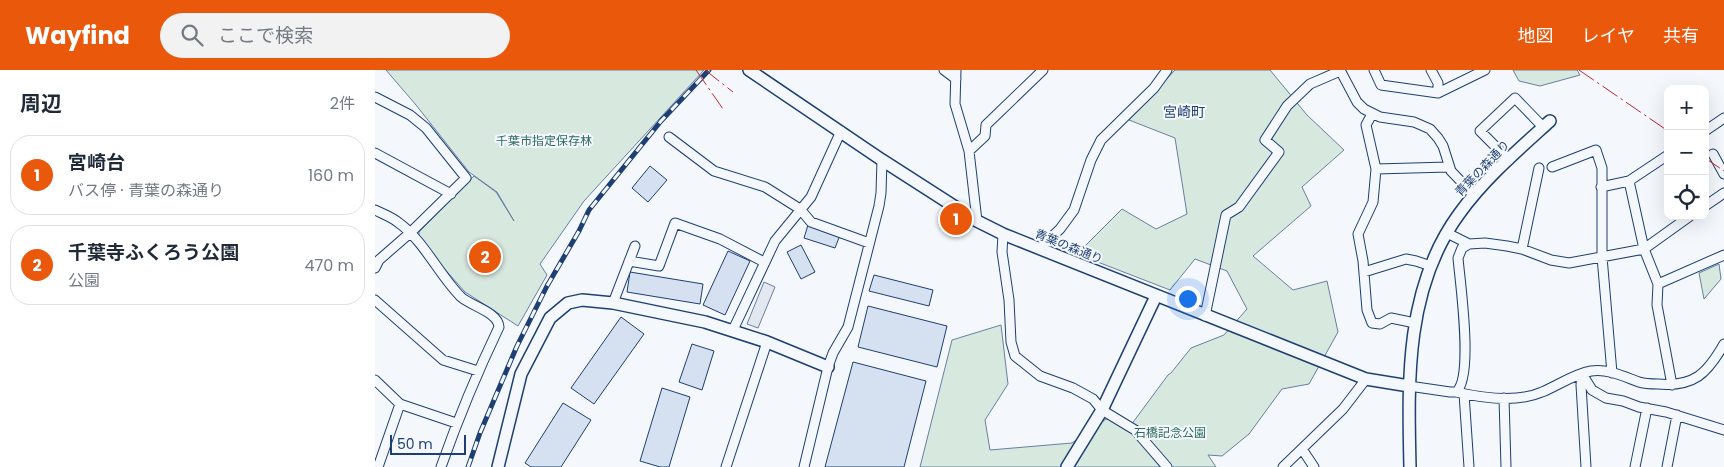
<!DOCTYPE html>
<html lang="ja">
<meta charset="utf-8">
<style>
:root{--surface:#fff;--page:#f2f2f3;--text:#1f2937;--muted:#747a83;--line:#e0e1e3;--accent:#ea580c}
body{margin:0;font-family:Poppins,"Noto Sans JP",sans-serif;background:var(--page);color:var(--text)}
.controls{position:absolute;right:15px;top:15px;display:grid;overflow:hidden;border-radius:10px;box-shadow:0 5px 20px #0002}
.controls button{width:45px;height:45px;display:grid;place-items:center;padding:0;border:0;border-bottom:1px solid var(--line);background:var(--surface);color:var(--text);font:25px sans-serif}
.scale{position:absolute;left:15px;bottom:12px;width:76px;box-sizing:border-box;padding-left:5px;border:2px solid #1d3f73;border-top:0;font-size:14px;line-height:18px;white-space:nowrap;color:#1d3f73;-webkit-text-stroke:4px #f4f7fb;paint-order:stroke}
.you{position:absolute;left:812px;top:228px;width:18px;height:18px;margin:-12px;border:4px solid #fff;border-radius:50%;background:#1a73e8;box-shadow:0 0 0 8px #1a73e833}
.badge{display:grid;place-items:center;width:32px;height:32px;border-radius:50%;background:var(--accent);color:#fff;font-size:16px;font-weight:700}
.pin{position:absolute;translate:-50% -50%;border:2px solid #fff;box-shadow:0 1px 5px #0006}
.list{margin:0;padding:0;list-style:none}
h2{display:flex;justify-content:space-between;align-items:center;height:65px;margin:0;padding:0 20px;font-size:21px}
h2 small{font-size:16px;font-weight:400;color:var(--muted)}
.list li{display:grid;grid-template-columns:32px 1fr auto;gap:15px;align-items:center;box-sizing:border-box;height:80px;margin:0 10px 10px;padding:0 10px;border:1px solid var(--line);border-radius:20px}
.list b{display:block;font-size:19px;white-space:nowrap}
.list p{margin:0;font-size:16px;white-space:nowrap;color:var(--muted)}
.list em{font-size:16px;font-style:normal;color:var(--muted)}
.icon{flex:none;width:28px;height:28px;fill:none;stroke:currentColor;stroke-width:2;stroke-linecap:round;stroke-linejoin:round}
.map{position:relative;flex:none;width:1349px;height:397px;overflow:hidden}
header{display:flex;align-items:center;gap:30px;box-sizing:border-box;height:70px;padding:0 25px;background:var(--accent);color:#fff}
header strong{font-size:24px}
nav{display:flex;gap:28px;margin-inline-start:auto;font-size:18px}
.search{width:350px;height:45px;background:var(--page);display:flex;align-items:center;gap:12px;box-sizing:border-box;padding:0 18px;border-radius:28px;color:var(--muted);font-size:19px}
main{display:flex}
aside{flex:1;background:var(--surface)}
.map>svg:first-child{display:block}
.green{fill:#d7e8df;stroke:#687fa3}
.parking{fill:#e3e8f0;stroke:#687fa3}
.building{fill:#d5e0f0;stroke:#1d3f73}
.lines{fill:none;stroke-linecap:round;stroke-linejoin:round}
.minor-casing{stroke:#1d3f73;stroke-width:11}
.tertiary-casing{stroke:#1d3f73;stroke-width:14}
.minor{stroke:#f4f7fb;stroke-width:9}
.tertiary{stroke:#f4f7fb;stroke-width:11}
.rail-casing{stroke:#1d3f73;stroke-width:5}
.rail{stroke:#f4f7fb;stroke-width:3;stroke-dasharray:9;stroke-linecap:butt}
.power{stroke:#c62828;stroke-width:1;stroke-dasharray:18 4 2.5 4;stroke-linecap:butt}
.labels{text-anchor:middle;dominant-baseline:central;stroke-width:4;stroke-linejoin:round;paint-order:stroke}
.park-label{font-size:12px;fill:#2c6c60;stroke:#f4f7fb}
.street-label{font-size:12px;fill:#1d3f73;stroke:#f4f7fb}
.neighbourhood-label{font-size:14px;fill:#1d3f73;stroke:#f4f7fb}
</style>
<header>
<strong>Wayfind</strong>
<div class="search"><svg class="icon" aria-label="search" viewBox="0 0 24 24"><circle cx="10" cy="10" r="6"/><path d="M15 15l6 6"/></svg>ここで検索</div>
<nav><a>地図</a><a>レイヤ</a><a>共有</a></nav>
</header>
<main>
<aside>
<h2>周辺<small>2件</small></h2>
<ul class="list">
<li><span class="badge">1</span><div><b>宮崎台</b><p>バス停 · 青葉の森通り</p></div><em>160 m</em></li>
<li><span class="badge">2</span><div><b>千葉寺ふくろう公園</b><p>公園</p></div><em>470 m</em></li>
</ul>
</aside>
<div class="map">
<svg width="1349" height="397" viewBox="0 0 1349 397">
<rect width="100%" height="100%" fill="#f4f7fb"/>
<path class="green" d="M11,0H329L209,131L165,194L172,205L143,256L90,222L44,170V162L99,106L121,122L139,151L122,122L94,102L41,35Z
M800,0H895L932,45L969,80L927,117L936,136L878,186L918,220L952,211L963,262L934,314L907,319L874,364L847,386L833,385L841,397H545L577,270L626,255L633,314L610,350L615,380L697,373L731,349L756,355L793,305L796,303L816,278L849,265L872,239L852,201L820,189L795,220L702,184L747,139L781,159L812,144L800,68L754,50Z
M1138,0H1202L1205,5L1165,16L1144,11Z
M1344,194L1346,209L1329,229L1324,203Z"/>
<path class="parking" d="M389,212L400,217L383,258L372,254Z"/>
<path class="building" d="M275,96L292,110L273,132L257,118Z
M433,155L465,165L460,178L429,168Z
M426,175L440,202L426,209L412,182Z
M353,181L375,191L350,245L328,235Z
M255,202L328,214L325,234L252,222Z
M499,205L558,220L554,236L494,221Z
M493,236L572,256L562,297L483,277Z
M246,247L269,264L219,334L196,318Z
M317,274L339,281L327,320L304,312Z
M478,292L551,311L529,397H450Z
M287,318L315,327L294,397H285L265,391Z
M188,333L216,350L186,397H156L150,393Z"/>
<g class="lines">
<g class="minor-casing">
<path id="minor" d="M569,0L581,9
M581,0L580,34L594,81L602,151
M965,0L982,32L989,39L1005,47L1039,52L1055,59L1063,68L1068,76L1076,101L1099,125
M999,0L1006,15L1063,23L1110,0
M1056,0L1063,13V23
M0,27L35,45L51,58L91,108L35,163L4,190L0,198
M997,44L991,55L1001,99L998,132L983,164L988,191L992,240L997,253L1005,254L1016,248L1040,253
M1330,61L1349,48
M294,67L339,101L390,117L425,139L436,152L494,173
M594,81L610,66L611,55L668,0
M0,83L76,124
M1338,84L1349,104
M1293,85L1254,111L1269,179L1283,214L1349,185
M1134,90L1105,61L1140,28L1168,57
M1177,97L1221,80L1227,98V187L1237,303
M1001,99L1073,97
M1226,117L1254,111
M1330,136L1349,123
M0,140C8,144 17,147 24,153C49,171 64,205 86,227C96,236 123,242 124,257C102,303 83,349 66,397
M1072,163L1094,174
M628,164L627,182L634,230L636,272L640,286L665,306L698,318L718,329L727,340L760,360L792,397
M664,179L685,159L699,140L716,90L726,70L779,18L792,0
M1147,179L1164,98
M254,191L284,196L300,153L345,169L389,192
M989,202L1031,189L1041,191L1056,196
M1283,214L1282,235L1297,315
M0,230L68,290L103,301
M238,233L260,176
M830,246L851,145L864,137L904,82L890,70L912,36L935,14L965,1
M358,260L400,171L436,127L466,61
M1207,304L1217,320L1231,328L1248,331L1264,337L1291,342L1349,360
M1207,304L1206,315L1211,397
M0,310L25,334L81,353
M1034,316L1075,322H1081C1099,308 1085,212 1083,188L1087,178L1094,174L1110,173L1132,176L1147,179L1176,190L1194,193L1269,179L1315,146
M1081,322C1107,328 1142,333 1167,322C1184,315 1199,304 1216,301C1232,298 1250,307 1264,312C1270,314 1277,314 1283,314C1319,317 1332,304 1349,274
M1089,324L1094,397
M1129,328L1131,397
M927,379L939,397
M3,397L25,334
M351,397L392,272
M429,397L453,297L458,283L473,257L504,136L506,123L507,90
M908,397L968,339L991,309
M1260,397L1272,338
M1292,397L1302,345"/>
</g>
<g class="tertiary-casing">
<path id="tertiary" d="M374,0L507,90L602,151L628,164L991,309L1034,316
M123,397L146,304L175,248L193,233L207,230L238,233L330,252L392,272L453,297
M692,397L727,340L781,226
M1035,397C1033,310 1030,218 1084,144C1109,109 1143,80 1175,51"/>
</g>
<use href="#minor" class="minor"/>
<use href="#tertiary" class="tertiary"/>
<g class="rail-casing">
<path id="rail" d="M93,397L105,363L142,276L172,216L204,161L214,140L286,51L334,0"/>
</g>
<use href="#rail" class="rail"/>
<path class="power" d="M321,0L348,39
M330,0L358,22
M1204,0L1293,61
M1330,88L1349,101"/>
</g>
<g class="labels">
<g class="park-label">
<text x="169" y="70">千葉市指定保存林</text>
<text x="795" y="362">石橋記念公園</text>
</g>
<g class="street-label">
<text transform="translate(1107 98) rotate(-46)">青葉の森通り</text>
<text transform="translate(694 176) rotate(22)">青葉の森通り</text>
</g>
<g class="neighbourhood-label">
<text x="809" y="42">宮崎町</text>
</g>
</g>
</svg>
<div class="controls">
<button>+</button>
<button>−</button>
<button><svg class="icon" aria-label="locate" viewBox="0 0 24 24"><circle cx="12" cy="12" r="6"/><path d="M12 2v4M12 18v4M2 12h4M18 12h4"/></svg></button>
</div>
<div class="scale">50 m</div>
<div class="you"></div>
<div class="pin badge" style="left:581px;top:149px">1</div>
<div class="pin badge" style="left:110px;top:187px">2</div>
</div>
</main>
